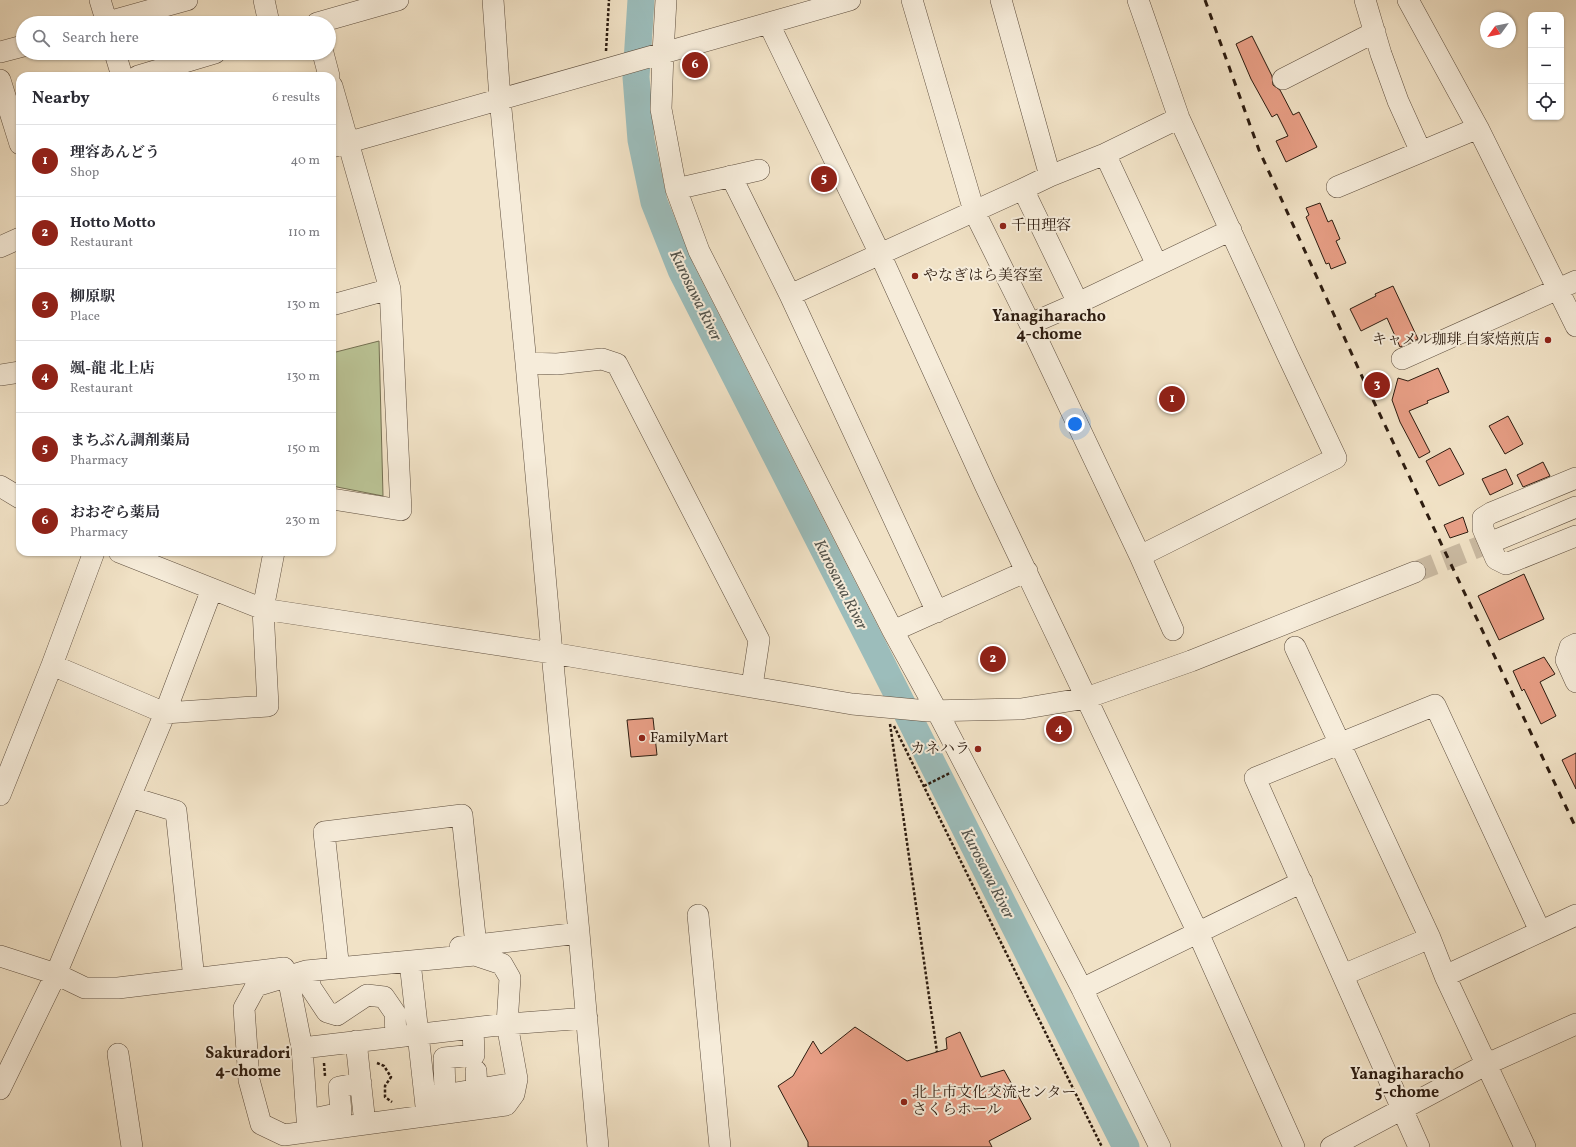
<!DOCTYPE html>
<meta charset="utf-8">
<style>
:root{--surface:#fff;--page:#f7f7f7;--text:#2b2b33;--muted:#7c7c81;--line:#e1e1e2;--accent:#8f2418}
body{margin:0;font-family:Vollkorn,"Noto Serif JP",serif;background:var(--page);color:var(--text)}
.controls{position:absolute;right:12px;top:12px;display:grid;overflow:hidden;border-radius:8px;box-shadow:0 1px 3px #0004}
.controls button{width:36px;height:36px;display:grid;place-items:center;padding:0;border:0;border-bottom:1px solid var(--line);background:var(--surface);color:var(--text);font:20px sans-serif}
.compass{position:absolute;left:1480px;top:12px;width:36px;height:36px;border-radius:50%;background:var(--surface);box-shadow:0 1px 3px #0004;rotate:237deg}
.you{position:absolute;left:1075px;top:424px;width:14px;height:14px;margin:-10px;border:3px solid #fff;border-radius:50%;background:#1a73e8;box-shadow:0 0 0 6px #1a73e833}
.badge{display:grid;place-items:center;width:26px;height:26px;border-radius:50%;background:var(--accent);color:#fff;font-size:13px;font-weight:700}
.pin{position:absolute;translate:-50% -50%;border:2px solid #fff;box-shadow:0 1px 4px #0006}
.list{margin:0;padding:0;list-style:none}
h2{display:flex;justify-content:space-between;align-items:center;height:52px;margin:0;padding:0 16px;font-size:17px}
h2 small{font-size:13px;font-weight:400;color:var(--muted)}
.list li{display:grid;grid-template-columns:26px 1fr auto;gap:12px;align-items:center;box-sizing:border-box;height:72px;padding:0 16px;border-top:1px solid var(--line)}
.list b{display:block;font-size:15px;white-space:nowrap}
.list p{margin:0;font-size:13px;white-space:nowrap;color:var(--muted)}
.list em{font-size:13px;font-style:normal;color:var(--muted)}
.icon{flex:none;width:22px;height:22px;fill:none;stroke:currentColor;stroke-width:2;stroke-linecap:round;stroke-linejoin:round}
.map{position:relative;flex:none;width:1576px;height:1147px;overflow:hidden}
.search{position:absolute;background:var(--surface);box-shadow:0 1px 3px #0004;left:16px;top:16px;width:320px;height:44px;display:flex;align-items:center;gap:10px;box-sizing:border-box;padding:0 14px;border-radius:22px;color:var(--muted);font-size:15px}
.panel{position:absolute;background:var(--surface);box-shadow:0 1px 3px #0004;left:16px;top:72px;width:320px;height:484px;border-radius:12px}
.map>svg:first-child{display:block}
.green{fill:#bac395;stroke:#747052}
.lines{fill:none;stroke-linecap:round;stroke-linejoin:round}
.river{stroke:#9cbdbb;stroke-width:27}
.building{fill:#e79e85;stroke:#2d1c10}
.minor-tunnel{stroke:#cabaa2;stroke-width:21;stroke-dasharray:21 10;stroke-linecap:butt}
.minor-casing{stroke:#5e4e3e;stroke-width:22}
.path{stroke:#2d1c10;stroke-width:2.5;stroke-dasharray:3 2;stroke-linecap:butt}
.minor{stroke:#f6ecda;stroke-width:21}
.rail{stroke:#2d1c10;stroke-width:3;stroke-dasharray:7 7;stroke-linecap:butt}
.poi-dot{fill:#8f2418;stroke:#f6ecda;stroke-width:1.5}
.labels{text-anchor:middle;dominant-baseline:central;stroke-width:4;stroke-linejoin:round;paint-order:stroke}
.poi-label{font-size:15px;fill:#2d1c10;stroke:#f6ecda;text-anchor:start}
.water-label{font-size:16px;font-style:italic;fill:#54544c;stroke:#f6ecda}
.neighbourhood-label{font-size:16px;font-weight:bold;fill:#2d1c10;stroke:#f6ecda}
</style>
<div class="map">
<svg width="1576" height="1147" viewBox="0 0 1576 1147">
<rect width="100%" height="100%" fill="#f1e2c6"/>
<filter id="stains"><feTurbulence type="fractalNoise" baseFrequency=".005" numOctaves="4"/><feColorMatrix values="0 0 0 0 .2 0 0 0 0 .09 0 0 0 0 .02 0 0 0 .5 -.17"/></filter>
<radialGradient id="worn" r=".72"><stop offset=".6" stop-color="#630" stop-opacity="0"/><stop offset="1" stop-color="#630" stop-opacity=".3"/></radialGradient>
<path class="green" d="M379,341L383,496L332,486V353Z"/>
<g class="lines">
<path class="river" d="M641,0L636,77L641,140L654,202L681,270L876,652L1126,1147"/>
</g>
<path class="building" d="M1252,36L1272,76L1273,85L1280,90L1293,115L1299,112L1317,147L1286,162L1276,141L1288,136L1277,114L1272,117L1251,79L1236,44Z
M1320,203L1328,222L1332,220L1340,239L1336,241L1346,263L1331,269L1329,263L1326,264L1306,217L1309,215L1306,208Z
M1393,286L1418,339L1400,347L1387,318L1361,331L1350,309L1376,296L1375,294Z
M1438,368L1449,392L1427,401L1428,403L1409,411L1430,452L1419,458L1400,422L1392,400L1398,378L1408,381Z
M1508,416L1523,444L1505,454L1489,426Z
M1450,448L1464,474L1439,486L1426,461Z
M1543,462L1550,476L1523,487L1517,475Z
M1506,469L1513,484L1490,495L1482,479Z
M1463,517L1468,532L1450,538L1444,525Z
M1524,574L1544,619L1499,640L1478,596Z
M1544,657L1555,674L1540,682L1556,716L1541,724L1524,689L1522,691L1513,671Z
M653,718L657,755L631,757L627,720Z
M1576,753V789L1562,760Z
M855,1027L907,1061L947,1049L946,1038L960,1032L981,1077L1004,1070L1031,1119L989,1141L992,1147H808V1142L778,1086L793,1076L813,1041L821,1054Z"/>
<g class="lines">
<path class="minor-tunnel" d="M1415,572L1499,539"/>
<g class="minor-casing">
<path id="minor" d="M100,0L107,23
M264,0L269,23
M493,0L500,99L526,363L552,653L579,933L598,1147
M666,0L663,53L661,109L676,189L699,251L893,631L937,711L1082,989L1160,1147
M912,0L974,211L1030,324L1140,556L1173,630
M1001,0L1050,176
M1138,0L1179,118L1287,354L1336,458L1140,556
M1365,0L1381,54L1398,101L1421,152
M1408,0L1478,128L1576,326
M104,23L187,0
M317,23L398,0
M769,24L880,254L985,485L1198,933L1294,1147
M0,52L23,46
M115,53L122,76
M323,53L329,76
M138,76L215,53
M1283,79L1375,32
M0,80L20,144
M332,86L390,289L401,510L332,499
M332,147L850,0
M1105,154L1157,265
M731,176L790,295L937,612
M1337,187L1478,128
M676,189L759,170
M1023,189L1078,303
M0,247L20,238
M790,295L1023,189L1050,176L1105,154L1179,118
M332,305L390,289
M1030,324L1078,303L1231,230
M1402,359L1576,281
M526,363L557,364L602,359L617,364L759,640L752,686
M0,375L20,372
M1576,478L1491,513L1483,518V529L1496,559L1506,564L1576,536
M0,486L20,498
M1499,539L1576,507
M119,552L263,609L552,653L852,704L928,711L1021,709L1086,698L1191,661L1415,572
M893,631L1027,571
M1576,644L1570,647L1566,660L1576,682
M1295,647L1430,938L1445,976L1525,1147
M52,665L165,713L268,706L263,609L274,552
M0,795L52,665L94,552
M130,797L176,811L194,979
M698,915L720,1147
M460,947L579,933
M475,955L502,964L510,978L507,1024L517,1079L514,1094L506,1105L284,1135L261,1124L249,1080L244,1008L256,986L306,971Z
M0,956L56,974L85,988H118L284,968
M338,961L324,832L462,815L476,945
M410,962L427,1115
M306,971L311,988L327,1012L337,1015L367,995L384,997L395,1013L396,1037
M1343,975L1430,938
M1445,976L1576,915
M288,977L302,1048L308,1132
M1082,989L1302,882
M356,1041L365,1124
M302,1048L507,1024L587,1018
M118,1054L132,1147
M476,1071L477,1090
M0,1089L56,974L165,713L212,589
M445,1095L444,1058L474,1055L473,1028
M432,1097L516,1083
M313,1119L341,1113L339,1087L361,1083
M1331,1147L1487,1064L1576,1024
M1419,1147L1255,778L1435,705L1540,931"/>
</g>
<path class="path" d="M606,51L609,0
M890,724L937,1052
M894,726L1102,1147
M924,786L950,773
M324,1063L325,1076
M377,1063L384,1066L391,1077L385,1086V1097L392,1102"/>
<use href="#minor" class="minor"/>
<path class="rail" d="M1205,0L1259,150L1365,383L1576,828"/>
</g>
<g class="poi-dot">
<circle cx="1003" cy="226" r="4"/>
<circle cx="915" cy="276" r="4"/>
<circle cx="1548" cy="340" r="4"/>
<circle cx="642" cy="738" r="4"/>
<circle cx="978" cy="749" r="4"/>
<circle cx="904" cy="1102" r="4"/>
</g>
<g class="labels">
<g class="poi-label">
<text x="1011" y="226">千田理容</text>
<text x="923" y="276">やなぎはら美容室</text>
<text x="1540" y="340" text-anchor="end">キャメル珈琲 自家焙煎店</text>
<text x="650" y="738">FamilyMart</text>
<text x="970" y="749" text-anchor="end">カネハラ</text>
<text x="912" y="1093">北上市文化交流センター<tspan x="912" dy="17">さくらホール</tspan></text>
</g>
<g class="water-label">
<text transform="translate(695 296) rotate(64)">Kurosawa River</text>
<text transform="translate(840 585) rotate(63)">Kurosawa River</text>
<text transform="translate(987 874) rotate(63)">Kurosawa River</text>
</g>
<g class="neighbourhood-label">
<text x="1049" y="317">Yanagiharacho<tspan x="1049" dy="18">4-chome</tspan></text>
<text x="248" y="1054">Sakuradori<tspan x="248" dy="18">4-chome</tspan></text>
<text x="1407" y="1075">Yanagiharacho<tspan x="1407" dy="18">5-chome</tspan></text>
</g>
</g>
<rect width="100%" height="100%" filter="url(#stains)"/>
<rect width="100%" height="100%" fill="url(#worn)"/>
</svg>
<div class="controls">
<button>+</button>
<button>−</button>
<button><svg class="icon" aria-label="locate" viewBox="0 0 24 24"><circle cx="12" cy="12" r="6"/><path d="M12 2v4M12 18v4M2 12h4M18 12h4"/></svg></button>
</div>
<svg class="compass" viewBox="-18 -18 36 36"><path d="M0-13l5 13h-10z" fill="#e53935"/><path d="M0 13l5-13h-10z" fill="#7c7c81"/></svg>
<div class="you"></div>
<div class="pin badge" style="left:1172px;top:399px">1</div>
<div class="pin badge" style="left:993px;top:659px">2</div>
<div class="pin badge" style="left:1377px;top:385px">3</div>
<div class="pin badge" style="left:1059px;top:729px">4</div>
<div class="pin badge" style="left:824px;top:179px">5</div>
<div class="pin badge" style="left:695px;top:65px">6</div>
<div class="search"><svg class="icon" aria-label="search" viewBox="0 0 24 24"><circle cx="10" cy="10" r="6"/><path d="M15 15l6 6"/></svg>Search here</div>
<section class="panel">
<h2>Nearby<small>6 results</small></h2>
<ul class="list">
<li><span class="badge">1</span><div><b>理容あんどう</b><p>Shop</p></div><em>40 m</em></li>
<li><span class="badge">2</span><div><b>Hotto Motto</b><p>Restaurant</p></div><em>110 m</em></li>
<li><span class="badge">3</span><div><b>柳原駅</b><p>Place</p></div><em>130 m</em></li>
<li><span class="badge">4</span><div><b>颯-龍 北上店</b><p>Restaurant</p></div><em>130 m</em></li>
<li><span class="badge">5</span><div><b>まちぶん調剤薬局</b><p>Pharmacy</p></div><em>150 m</em></li>
<li><span class="badge">6</span><div><b>おおぞら薬局</b><p>Pharmacy</p></div><em>230 m</em></li>
</ul>
</section>
</div>
